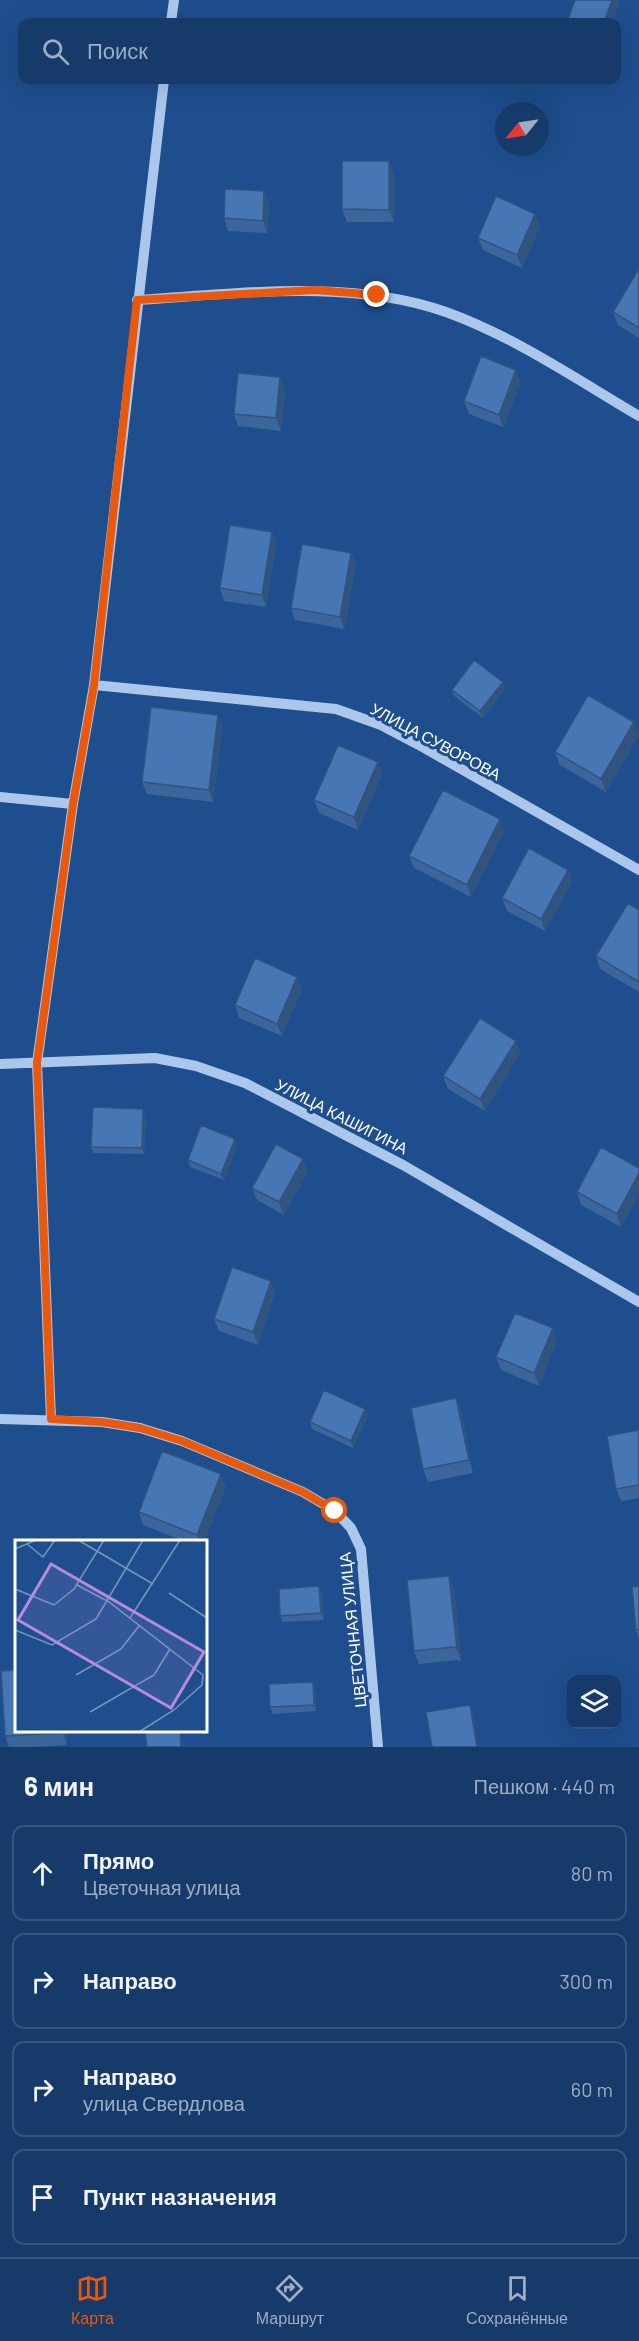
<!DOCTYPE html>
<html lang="ru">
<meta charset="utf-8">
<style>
:root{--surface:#163a6a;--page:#1f4170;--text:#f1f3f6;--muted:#9eadc1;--line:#35547e;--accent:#ea580c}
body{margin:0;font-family:Barlow,sans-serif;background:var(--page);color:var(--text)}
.controls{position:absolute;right:18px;bottom:18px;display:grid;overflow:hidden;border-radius:12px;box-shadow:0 6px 24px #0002}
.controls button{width:54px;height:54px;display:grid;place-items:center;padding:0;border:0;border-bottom:2px solid var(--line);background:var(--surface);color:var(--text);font:30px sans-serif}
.compass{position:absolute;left:495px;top:102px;width:54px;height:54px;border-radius:50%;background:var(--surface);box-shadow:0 6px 24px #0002;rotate:240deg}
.stop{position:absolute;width:18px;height:18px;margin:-14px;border:4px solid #ea580c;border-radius:50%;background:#fff}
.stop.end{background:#ea580c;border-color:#fff;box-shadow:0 2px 6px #0008}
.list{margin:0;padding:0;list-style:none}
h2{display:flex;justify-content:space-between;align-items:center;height:78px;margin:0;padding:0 24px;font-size:26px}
h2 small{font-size:20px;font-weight:400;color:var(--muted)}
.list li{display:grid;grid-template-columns:39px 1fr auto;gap:18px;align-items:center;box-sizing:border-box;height:96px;margin:0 12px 12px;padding:0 12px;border:2px solid var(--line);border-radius:12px}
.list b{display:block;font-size:22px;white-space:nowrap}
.list p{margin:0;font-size:20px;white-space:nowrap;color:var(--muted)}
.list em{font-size:20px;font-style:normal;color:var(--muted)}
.icon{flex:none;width:33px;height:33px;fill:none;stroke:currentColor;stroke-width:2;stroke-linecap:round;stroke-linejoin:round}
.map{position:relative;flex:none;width:639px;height:1747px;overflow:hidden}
.search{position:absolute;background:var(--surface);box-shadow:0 6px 24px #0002;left:18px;right:18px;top:18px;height:66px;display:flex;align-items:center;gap:15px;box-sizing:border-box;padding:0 21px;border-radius:12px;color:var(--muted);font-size:22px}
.sheet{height:510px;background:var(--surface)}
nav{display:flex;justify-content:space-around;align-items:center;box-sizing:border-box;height:84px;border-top:2px solid var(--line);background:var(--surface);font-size:16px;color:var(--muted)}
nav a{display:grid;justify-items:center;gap:3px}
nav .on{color:var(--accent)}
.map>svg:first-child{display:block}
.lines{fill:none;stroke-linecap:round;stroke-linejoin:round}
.minor{stroke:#abc8ec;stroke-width:10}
.wall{fill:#3c669b}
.shaded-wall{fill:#31537e}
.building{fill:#4677b4;stroke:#31537e;stroke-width:1.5}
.route{stroke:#ea580c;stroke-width:8}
.labels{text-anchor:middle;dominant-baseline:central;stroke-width:6;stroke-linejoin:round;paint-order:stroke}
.street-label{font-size:16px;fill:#fff;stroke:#1e4e8d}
.inset-road{fill:none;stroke:#7895bb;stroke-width:1.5}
.view{fill:#b68bdc;fill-opacity:0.15;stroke:#b68bdc;stroke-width:3}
.inset-edge{fill:none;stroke:#fff;stroke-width:3}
</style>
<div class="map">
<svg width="639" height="1747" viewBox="0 0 639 1747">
<rect width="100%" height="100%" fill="#1e4e8d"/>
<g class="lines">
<path class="minor" d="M171,22L174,0
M137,300C237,294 351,278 446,312C515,337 576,379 639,416
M94,685L336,709L381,725L419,745L639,870
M0,797L73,804
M0,1064L155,1058L196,1066L245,1083L403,1165L639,1302
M0,1419L102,1422L140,1428L182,1441L303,1492L335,1511L351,1528L361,1549L378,1747
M51,1419L37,1063L73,804L94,685L164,80"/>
</g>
<path class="wall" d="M394,173V222H347L342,209Z
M264,191L269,204L267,233L228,231L224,218Z
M535,214L540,226L522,268L483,250L478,238Z
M639,271V338L618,325L613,312Z
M280,377L285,390L281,431L238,426L234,414Z
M521,382L503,427L469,414L464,401Z
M272,532L276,544L266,607L224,601L220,588Z
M351,553L356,565L344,629L295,620L291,608Z
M503,682L505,689L483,718L454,696L452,690Z
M218,715L222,727L213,802L147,794L142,782Z
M639,735L606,792L560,765L555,752Z
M382,774L358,830L319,813L314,800Z
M504,831L471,897L414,868L409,856Z
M568,870L572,882L545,931L507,911L502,898Z
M639,910V992L600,969L596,956Z
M302,989L282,1036L239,1018L235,1005Z
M520,1054L485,1111L448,1089L443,1076Z
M143,1109L146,1115L144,1154L94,1153L91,1147Z
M235,1139L237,1145L224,1180L190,1167L188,1160Z
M639,1168V1194L621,1227L581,1205L577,1192Z
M308,1171L284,1215L257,1200L252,1188Z
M275,1293L258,1345L219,1331L214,1319Z
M557,1341L539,1386L501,1370L496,1357Z
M456,1398L461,1411L473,1473L428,1482L423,1469Z
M365,1409L368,1415L353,1448L312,1429L310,1422Z
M639,1430V1498L621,1501L616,1489Z
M226,1487L204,1542H186L143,1525L139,1512Z
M319,1586L322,1593L324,1620L283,1622L280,1616Z
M639,1586V1639L636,1630Z
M454,1588L461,1661L458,1660L419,1664L414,1651Z
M313,1682L315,1688L316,1711L273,1714L270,1707Z
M16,1731H66L67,1745L32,1747H9L5,1736Z"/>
<path class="shaded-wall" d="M612,0H620V1L613,22H604Z
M389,161L394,173V222L389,210Z
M264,191L269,204L267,233L263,221Z
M535,214L540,226L522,268L517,255Z
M516,370L521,382L503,427L499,415Z
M280,377L285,390L281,431L276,418Z
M272,532L276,544L266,607L262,595Z
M351,553L356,565L344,629L340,617Z
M503,682L505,689L483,718L480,711Z
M218,715L222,727L213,802L209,790Z
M634,722L639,735L606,792L601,779Z
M378,762L382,774L358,830L354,817Z
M500,819L504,831L471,897L467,885Z
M568,870L572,882L545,931L541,919Z
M297,977L302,989L282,1036L277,1024Z
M516,1041L520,1054L485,1111L480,1099Z
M143,1109L146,1115L144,1154L142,1148Z
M235,1139L237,1145L224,1180L221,1174Z
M303,1159L308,1171L284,1215L279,1202Z
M639,1173V1194L621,1227L617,1214Z
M271,1281L275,1293L258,1345L253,1332Z
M553,1328L557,1341L539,1386L534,1373Z
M456,1398L461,1411L473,1473L469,1460Z
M365,1409L368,1415L353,1448L351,1441Z
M221,1474L226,1487L204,1542H199L197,1535Z
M449,1576L454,1588L461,1661L457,1649Z
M319,1586L322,1593L324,1620L321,1613Z
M313,1682L315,1688L316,1711L314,1705Z
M470,1705L474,1717L479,1747H477Z
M63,1731H66L67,1745L63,1733Z
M180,1731H181L183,1747H181Z"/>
<path class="building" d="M575,0H612L604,22H567Z
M342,161H389V210L342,209Z
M225,189L264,191L263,221L224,218Z
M496,196L535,214L517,255L478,238Z
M638,270L639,271V328L613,312Z
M481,356L516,370L499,415L464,401Z
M238,373L280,377L276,418L234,414Z
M230,525L272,532L262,595L220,588Z
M302,544L351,553L340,617L291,608Z
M474,660L503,682L480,711L452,690Z
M588,695L634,722L601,779L555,752Z
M151,707L218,715L209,790L142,782Z
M338,745L378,762L354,817L314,800Z
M443,790L500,819L467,885L409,856Z
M529,848L568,870L541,919L502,898Z
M628,903L639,910V982L596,956Z
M255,958L297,977L277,1024L235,1005Z
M480,1018L516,1041L480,1099L443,1076Z
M93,1107L143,1109L142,1148L91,1147Z
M201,1125L235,1139L221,1174L188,1160Z
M276,1144L303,1159L279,1202L252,1188Z
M601,1147L639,1168V1173L617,1214L577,1192Z
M232,1267L271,1281L253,1332L214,1319Z
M515,1313L553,1328L534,1373L496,1357Z
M324,1390L365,1409L351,1441L310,1422Z
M456,1398L469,1460L423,1469L411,1408Z
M639,1430V1485L616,1489L607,1436Z
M162,1451L221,1474L197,1535L139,1512Z
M449,1576L457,1649L454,1647L414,1651L407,1580Z
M319,1586L321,1613L280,1616L279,1589Z
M639,1586V1630H636L632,1587Z
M16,1670V1731H63V1733L5,1736L1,1671Z
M313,1682L314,1705L270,1707L269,1684Z
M470,1705L477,1747H432L426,1712Z
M145,1731H180L181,1747H147Z"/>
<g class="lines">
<path class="route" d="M335,1511L303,1492L182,1441L140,1428L102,1422L51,1419L37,1063L73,804L94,685L137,300L315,290L377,295"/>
</g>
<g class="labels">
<g class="street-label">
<text transform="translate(436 741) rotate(28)">УЛИЦА СУВОРОВА</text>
<text transform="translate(342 1116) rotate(27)">УЛИЦА КАШИГИНА</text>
<text transform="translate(352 1630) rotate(-96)">ЦВЕТОЧНАЯ УЛИЦА</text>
</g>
</g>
<g transform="translate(15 1540)">
<rect width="192" height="192" fill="#1e4e8d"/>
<path class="inset-road" d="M63,0L138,44M12,4L28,17L40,0M0,9L21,0M62,45L94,62L188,135L187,145L159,170L124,192M0,49L39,65L59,49L89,0M154,53L192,78M115,78L165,0M0,90L37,105L81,79L128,0M61,135L106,109L124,86M75,172L139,135L155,109"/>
<path class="view" d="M36,24L189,112L156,168L3,80Z"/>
<rect width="192" height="192" class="inset-edge"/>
</g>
</svg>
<div class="controls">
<button><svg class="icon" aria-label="layers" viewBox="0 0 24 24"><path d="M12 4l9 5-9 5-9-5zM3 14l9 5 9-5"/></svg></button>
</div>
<svg class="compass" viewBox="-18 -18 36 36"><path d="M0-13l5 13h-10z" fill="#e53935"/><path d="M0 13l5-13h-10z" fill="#9eadc1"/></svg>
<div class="stop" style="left:335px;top:1511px"></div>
<div class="stop end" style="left:377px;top:295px"></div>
<div class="search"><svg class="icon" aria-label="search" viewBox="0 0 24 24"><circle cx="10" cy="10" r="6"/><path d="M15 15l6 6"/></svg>Поиск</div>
</div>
<section class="sheet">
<h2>6 мин<small>Пешком · 440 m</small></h2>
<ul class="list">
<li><svg class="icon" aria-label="ahead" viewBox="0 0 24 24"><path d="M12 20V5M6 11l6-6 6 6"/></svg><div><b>Прямо</b><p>Цветочная улица</p></div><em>80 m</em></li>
<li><svg class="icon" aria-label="right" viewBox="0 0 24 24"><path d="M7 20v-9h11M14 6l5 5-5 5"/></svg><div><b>Направо</b></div><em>300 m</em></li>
<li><svg class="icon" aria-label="right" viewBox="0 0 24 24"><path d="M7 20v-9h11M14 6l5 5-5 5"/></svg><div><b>Направо</b><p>улица Свердлова</p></div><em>60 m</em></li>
<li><svg class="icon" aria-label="arrive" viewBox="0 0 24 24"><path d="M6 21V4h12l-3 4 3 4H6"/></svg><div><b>Пункт назначения</b></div></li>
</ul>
</section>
<nav>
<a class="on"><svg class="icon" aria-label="map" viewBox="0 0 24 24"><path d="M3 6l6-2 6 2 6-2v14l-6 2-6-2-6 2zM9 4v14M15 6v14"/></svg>Карта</a>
<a><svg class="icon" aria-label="directions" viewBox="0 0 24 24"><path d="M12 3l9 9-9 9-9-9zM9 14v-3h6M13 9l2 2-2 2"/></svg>Маршрут</a>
<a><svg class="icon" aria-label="saved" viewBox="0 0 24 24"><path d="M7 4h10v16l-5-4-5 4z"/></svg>Сохранённые</a>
</nav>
